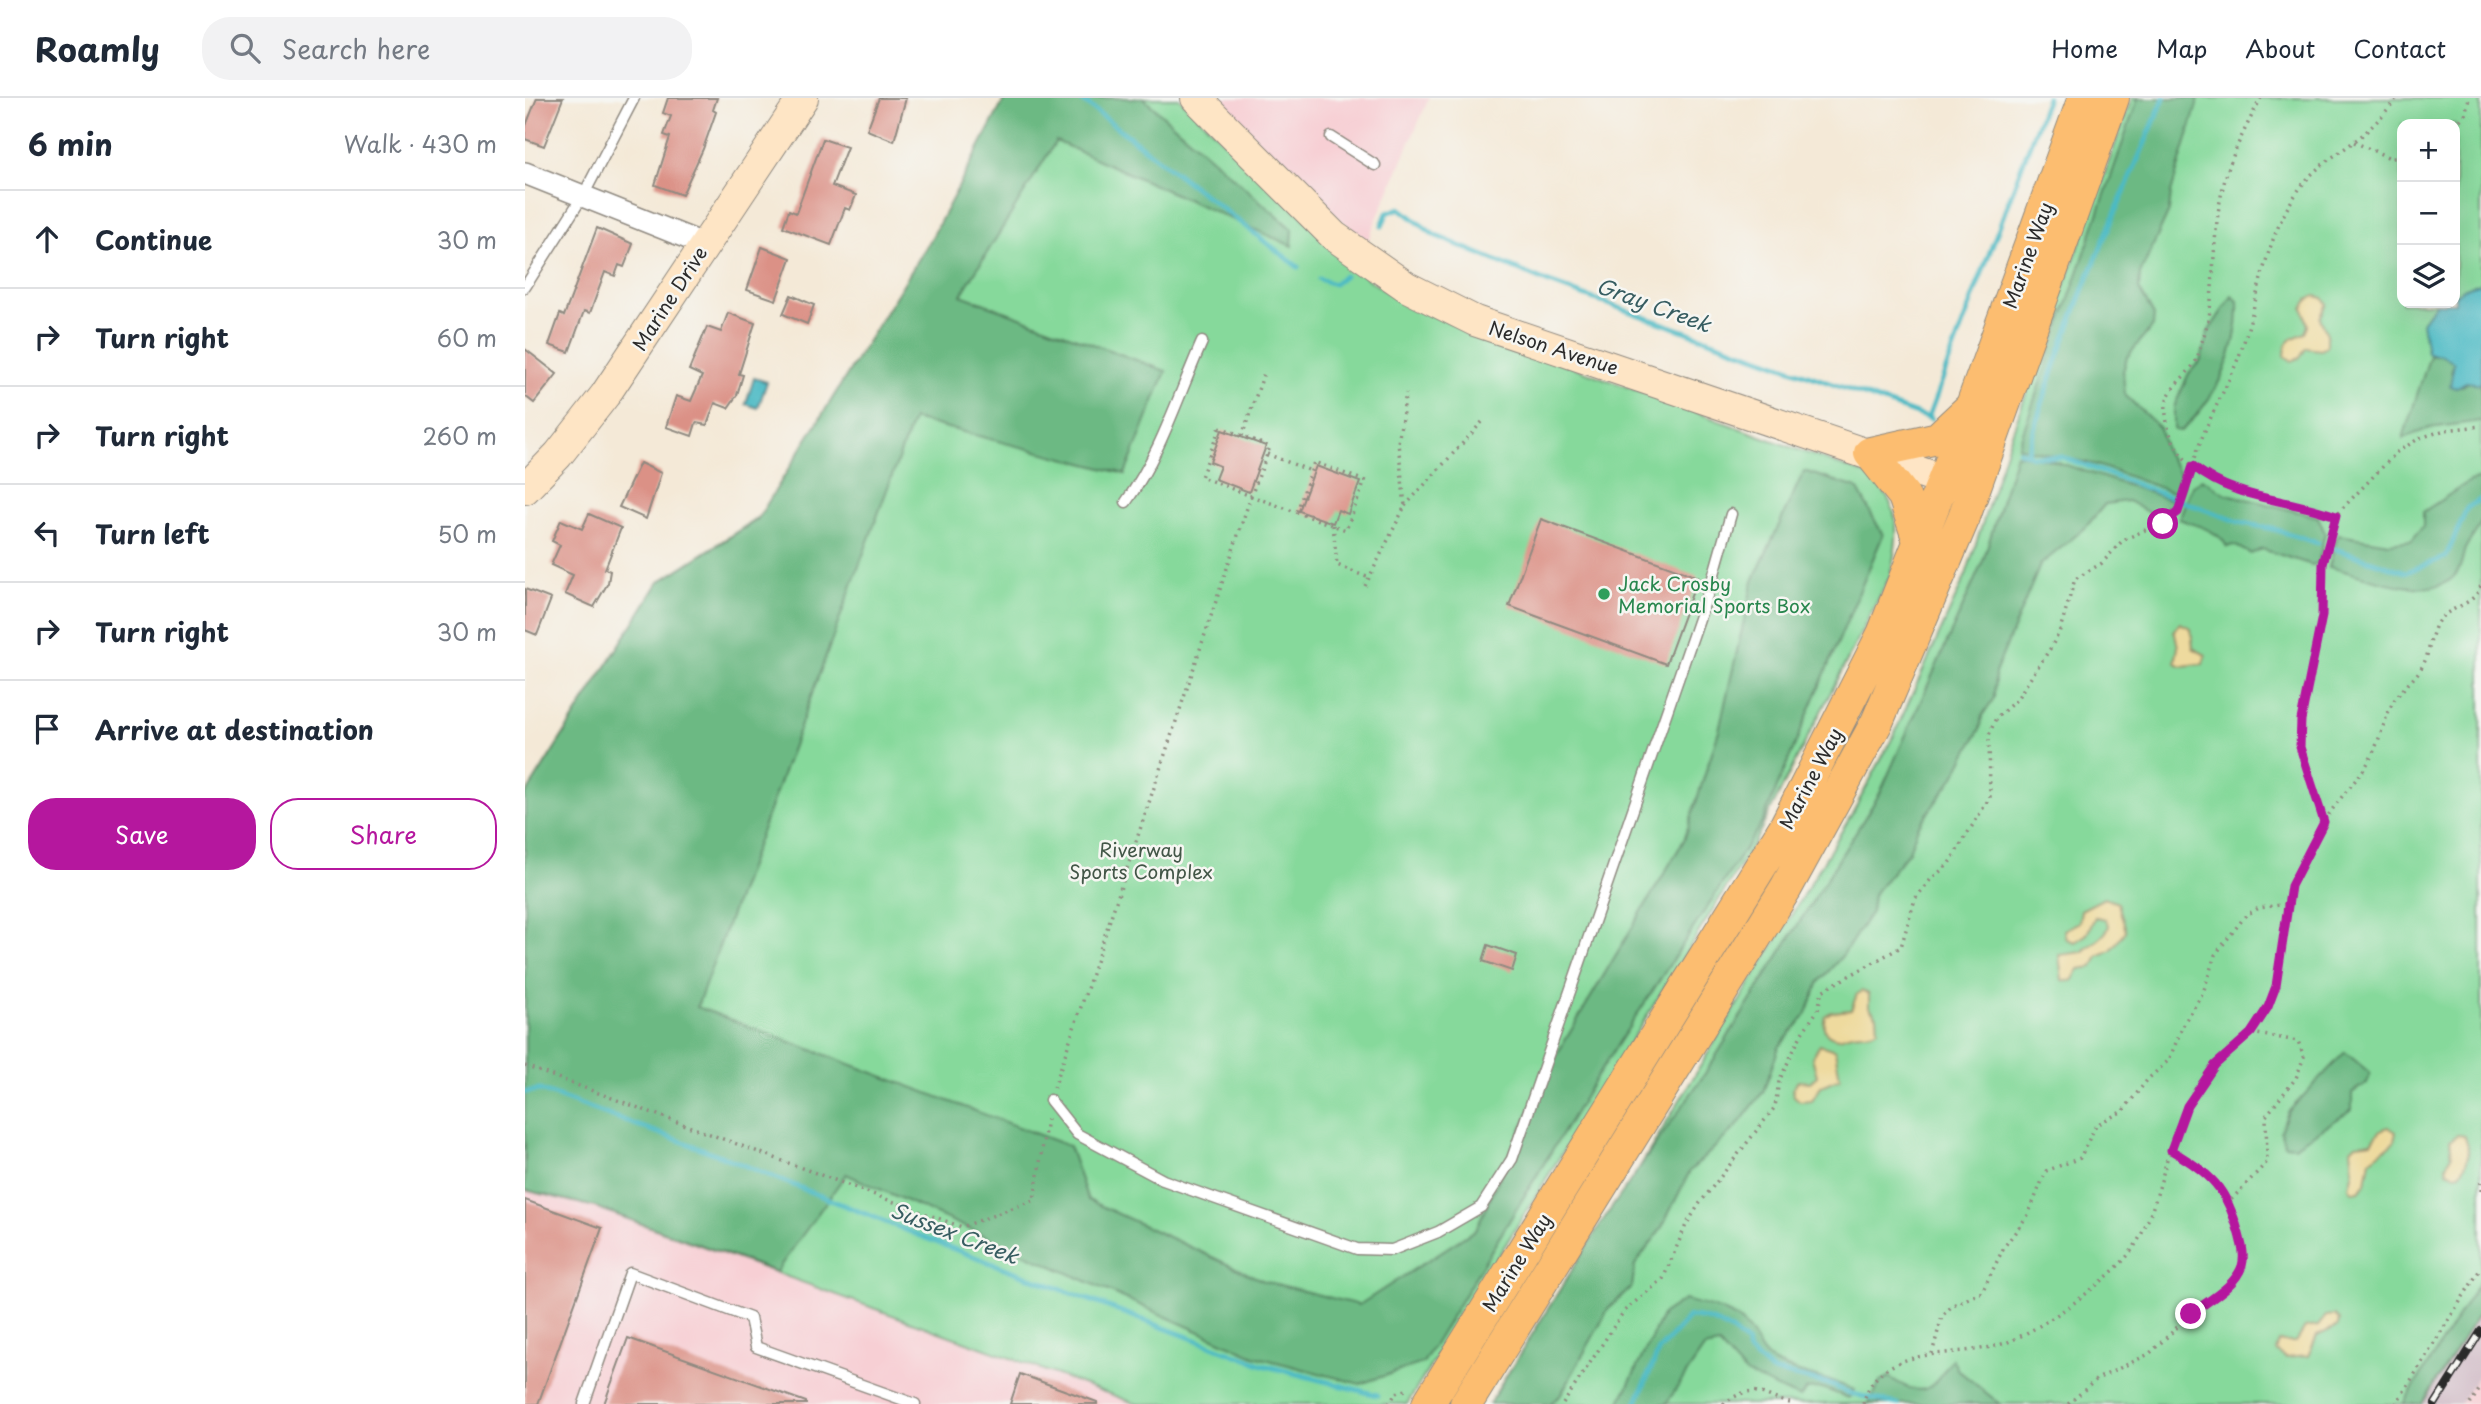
<!DOCTYPE html>
<meta charset="utf-8">
<style>
:root{--surface:#fff;--page:#f2f2f3;--text:#1f2937;--muted:#747a83;--line:#e0e1e3;--accent:#b5179e}
body{margin:0;font-family:"Playpen Sans",sans-serif;background:var(--page);color:var(--text)}
.controls{position:absolute;right:21px;top:21px;display:grid;overflow:hidden;border-radius:14px;box-shadow:0 7px 28px #0002}
.controls button{width:63px;height:63px;display:grid;place-items:center;padding:0;border:0;border-bottom:2px solid var(--line);background:var(--surface);color:var(--text);font:35px sans-serif}
.stop{position:absolute;width:21px;height:21px;margin:-16px;border:5px solid #b5179e;border-radius:50%;background:#fff}
.stop.end{background:#b5179e;border-color:#fff;box-shadow:0 2px 7px #0008}
.list{margin:0;padding:0;list-style:none}
h2{display:flex;justify-content:space-between;align-items:center;height:91px;margin:0;padding:0 28px;font-size:30px}
h2 small{font-size:23px;font-weight:400;color:var(--muted)}
.list li{display:grid;grid-template-columns:46px 1fr auto;gap:21px;align-items:center;box-sizing:border-box;height:98px;padding:0 28px;border-top:2px solid var(--line)}
.list b{display:block;font-size:26px;white-space:nowrap}
.list em{font-size:23px;font-style:normal;color:var(--muted)}
.actions{display:flex;gap:14px;padding:21px 28px}
.actions a{flex:1;padding:16px 0;border:2px solid var(--accent);border-radius:28px;text-align:center;font-size:24px;color:var(--accent)}
.actions .main{background:var(--accent);color:#fff}
.icon{flex:none;width:38px;height:38px;fill:none;stroke:currentColor;stroke-width:2;stroke-linecap:round;stroke-linejoin:round}
.map{position:relative;flex:none;width:1956px;height:1306px;overflow:hidden}
header{display:flex;align-items:center;gap:42px;box-sizing:border-box;height:98px;padding:0 35px;background:var(--surface);border-bottom:2px solid var(--line)}
header strong{font-size:33px}
nav{display:flex;gap:38px;margin-inline-start:auto;font-size:24px}
.search{width:490px;height:63px;background:var(--page);display:flex;align-items:center;gap:18px;box-sizing:border-box;padding:0 24px;border-radius:28px;color:var(--muted);font-size:26px}
main{display:flex}
aside{flex:1;background:var(--surface)}
.map>svg:first-child{display:block}
.built{fill:#f7cfd4}
.industrial{fill:#d2bdc8}
.green{fill:#86d99b;stroke:#588263;stroke-width:2;fill-rule:evenodd}
.forest{fill:#6cb983;stroke:#4c7257;stroke-width:2}
.sand{fill:#eeda9e;stroke:#8c8264;stroke-width:2}
.water{fill:#4cbac4;stroke:#3c7278;stroke-width:2}
.lines{fill:none;stroke-linecap:round;stroke-linejoin:round}
.stream{stroke:#4cbac4;stroke-width:5}
.building{fill:#db9186}
.lane-casing{stroke:#908a81;stroke-width:13}
.street-casing{stroke:#908a81;stroke-width:24}
.secondary-casing{stroke:#908a81;stroke-width:32}
.primary-casing{stroke:#908a81;stroke-width:34}
.path{stroke:#908a81;stroke-width:3.5;stroke-dasharray:2 5;stroke-linecap:butt}
.lane{stroke:#fff;stroke-width:10}
.street{stroke:#fff;stroke-width:21}
.secondary{stroke:#fee5c5;stroke-width:30}
.primary{stroke:#fcbd6f;stroke-width:32}
.rail-casing{stroke:#2b2b2b;stroke-width:8}
.rail{stroke:#f6f6f2;stroke-width:5;stroke-dasharray:16;stroke-linecap:butt}
.route{stroke:#b5179e;stroke-width:9}
.leisure-dot{fill:#2e9e5b;stroke:#f6f6f2;stroke-width:2.5}
.labels{text-anchor:middle;dominant-baseline:central;stroke-width:5;stroke-linejoin:round;paint-order:stroke}
.street-label{font-size:19px;fill:#2b2b2b;stroke:#f6f6f2}
.leisure-label{font-size:19px;fill:#27864d;stroke:#f6f6f2;text-anchor:start}
.park-label{font-size:19px;fill:#425647;stroke:#f6f6f2}
.water-label{font-size:21px;font-style:italic;fill:#375d61;stroke:#f6f6f2}
</style>
<header>
<strong>Roamly</strong>
<div class="search"><svg class="icon" aria-label="search" viewBox="0 0 24 24"><circle cx="10" cy="10" r="6"/><path d="M15 15l6 6"/></svg>Search here</div>
<nav><a>Home</a><a>Map</a><a>About</a><a>Contact</a></nav>
</header>
<main>
<aside>
<h2>6 min<small>Walk · 430 m</small></h2>
<ul class="list">
<li><svg class="icon" aria-label="ahead" viewBox="0 0 24 24"><path d="M12 20V5M6 11l6-6 6 6"/></svg><div><b>Continue</b></div><em>30 m</em></li>
<li><svg class="icon" aria-label="right" viewBox="0 0 24 24"><path d="M7 20v-9h11M14 6l5 5-5 5"/></svg><div><b>Turn right</b></div><em>60 m</em></li>
<li><svg class="icon" aria-label="right" viewBox="0 0 24 24"><path d="M7 20v-9h11M14 6l5 5-5 5"/></svg><div><b>Turn right</b></div><em>260 m</em></li>
<li><svg class="icon" aria-label="left" viewBox="0 0 24 24"><path d="M17 20v-9H6M10 6l-5 5 5 5"/></svg><div><b>Turn left</b></div><em>50 m</em></li>
<li><svg class="icon" aria-label="right" viewBox="0 0 24 24"><path d="M7 20v-9h11M14 6l5 5-5 5"/></svg><div><b>Turn right</b></div><em>30 m</em></li>
<li><svg class="icon" aria-label="arrive" viewBox="0 0 24 24"><path d="M6 21V4h12l-3 4 3 4H6"/></svg><div><b>Arrive at destination</b></div></li>
</ul>
<div class="actions"><a class="main">Save</a><a>Share</a></div>
</aside>
<div class="map">
<svg width="1956" height="1306" viewBox="0 0 1956 1306">
<rect width="100%" height="100%" fill="#f6f6f2"/>
<filter id="ink" filterUnits="userSpaceOnUse"><feTurbulence type="fractalNoise" baseFrequency=".0143" numOctaves="2"/><feDisplacementMap in="SourceGraphic" scale="14" xChannelSelector="R" yChannelSelector="G"/><feConvolveMatrix kernelMatrix="1 2 1 2 8 2 1 2 1" color-interpolation-filters="sRGB"/></filter>
<filter id="wash" filterUnits="userSpaceOnUse"><feTurbulence type="fractalNoise" baseFrequency=".00686" numOctaves="4" result="noise"/><feDisplacementMap in="SourceGraphic" scale="28" xChannelSelector="R" yChannelSelector="G"/><feGaussianBlur stdDeviation="1.57" result="paint"/><feColorMatrix in="noise" values="0 0 0 0 0 0 0 0 0 0 0 0 0 0 0 0 0 1.4 0 .05"/><feComposite in="paint" operator="in"/></filter>
<g filter="url(#wash)">
<rect width="100%" height="100%" fill="#f4e9d7"/>
<path class="built" d="M689,0H904L842,144L789,99Z
M0,1092L70,1109L612,1306H0Z
M1956,1273V1306H1935Z"/>
<path class="industrial" d="M1956,1211V1273L1935,1306H1896Z"/>
<path class="green" d="M510,0H654L845,183L893,212L1339,376C1379,403 1374,436 1365,478L1230,743L882,1306H612L70,1109L0,1092V698L134,484L234,419Z
M1607,0H1956V1211L1896,1306H972L1327,716L1368,639L1441,477L1481,352ZM1877,26H1930V205H1877Z"/>
<path class="forest" d="M480,0H618L768,132L767,148L531,43L436,197L641,273L600,376L388,321L172,909L544,1048L563,1102L739,1183L834,1207L951,1131L1025,968L1159,742L1194,632L1228,483L1279,373L1332,390L1358,437L1238,723L1069,983L898,1265L835,1286L729,1258L321,1076L251,1174L70,1109L0,1092V698L134,484L232,422L406,141Z
M1613,0H1674L1646,95L1644,113L1615,176L1614,191L1629,217L1628,228L1602,259L1598,274L1600,297L1635,330L1640,353L1657,379L1659,387L1655,397L1572,367L1493,349Z
M1707,198L1713,203C1715,252 1692,300 1656,333L1649,332V309L1664,275L1676,262L1683,234Z
M1905,257H1917L1929,265L1926,274L1936,288L1946,283L1956,286V323L1905,330L1878,340Z
M1491,356L1526,362L1650,403L1649,411L1624,415L1603,403L1580,406L1560,430L1515,467L1470,575L1469,600L1457,618L1455,631L1428,680L1393,729L1384,753L1348,797L1346,814L1318,857L1294,884L1281,917L1254,949L1238,994L1212,1028L1165,1073L1136,1131L1110,1167L1107,1189L1084,1210L1035,1298L1024,1306H964L1076,1125L1181,974L1355,695L1458,463Z
M1956,380C1956,394 1956,411 1956,423C1954,433 1944,442 1940,451C1937,459 1937,469 1931,476C1908,507 1834,476 1804,469L1813,437L1864,445L1887,442L1898,428V414L1945,383Z
M1677,381L1702,396L1793,419L1800,435L1793,465L1787,467L1737,451L1726,456L1709,447L1702,449C1694,432 1670,427 1654,421L1667,388Z
M1820,954L1845,975L1842,985L1827,995V1012L1769,1048L1760,1047L1755,1033L1763,1014Z
M1956,1181V1212L1897,1306H1878Z
M1159,1202C1181,1208 1206,1211 1222,1230C1231,1240 1234,1256 1248,1264C1272,1277 1303,1279 1329,1292L1324,1300L1297,1290L1282,1291L1275,1299C1270,1299 1228,1279 1221,1275C1211,1268 1203,1256 1194,1247L1179,1250L1141,1306H1094L1138,1216Z
M1427,1261L1433,1272L1475,1306H1344L1355,1284L1364,1279C1399,1302 1406,1293 1427,1261Z"/>
<path class="sand" d="M1790,198L1798,200L1802,206L1795,220L1802,236V249L1796,252L1781,250L1775,260L1767,263L1760,258L1761,247L1768,240L1780,235L1783,228L1778,210L1783,202Z
M1655,525L1666,530L1668,550L1681,557L1678,566L1656,568L1650,565L1653,549L1649,532Z
M1579,800L1593,805L1601,833L1586,852L1573,858L1568,869L1554,871L1547,883L1537,882L1534,857L1557,854C1566,845 1580,840 1584,828L1580,821L1570,819L1562,836L1550,844L1541,841L1539,832L1554,824L1556,812Z
M1336,893L1344,896V909L1352,918L1353,931C1342,939 1332,931 1315,940C1301,939 1296,932 1300,918L1306,914L1326,912L1332,896Z
M1295,947L1310,952L1315,980L1296,988L1287,1002L1275,1003L1269,998L1268,990L1273,983L1285,984L1292,978L1287,959Z
M1863,1029L1871,1034L1869,1044L1845,1062L1841,1085L1834,1093L1828,1094L1824,1089L1828,1073L1826,1051L1831,1046L1847,1044L1856,1032Z
M1932,1037L1939,1038C1946,1049 1944,1065 1935,1075L1929,1076L1922,1073L1921,1067L1927,1058L1925,1043Z
M1810,1217L1814,1222L1813,1228L1792,1238L1783,1258L1761,1260L1751,1253L1754,1244H1771L1780,1230L1793,1228L1801,1218Z"/>
<path class="water" d="M1956,185V286L1941,284L1930,290L1925,288L1929,265L1917,257L1902,255L1897,224L1911,205H1930V198L1937,191Z
M229,280L242,284L233,310L221,306Z"/>
<g class="lines">
<path class="stream" d="M554,0L773,169
M857,128L862,115L875,110L909,137L1024,185L1406,321
M794,181L809,186L819,178
M1403,320L1522,0
M1494,353L1507,358L1537,359L1714,424L1752,432L1793,445
M1502,356C1536,233 1590,117 1639,0
M1810,451L1881,474L1921,459L1942,410L1956,401
M0,994L15,992L186,1054L418,1147L738,1267L852,1297
M1111,1306L1134,1252L1164,1219C1187,1219 1204,1230 1222,1245V1252L1246,1273L1301,1285L1327,1296L1373,1306"/>
</g>
<g id="blocks">
<path class="building" d="M12,0H38L19,48L0,41V30Z
M143,0H192L188,12L191,14L178,51L157,97L130,87L145,39L139,37L146,18L138,15Z
M354,0H381L369,43L342,32Z
M298,41L322,49L307,88L331,97L325,112L320,110L306,147L258,129L264,112L271,115Z
M72,130L108,146L99,169L94,167L90,178L80,174L65,215L59,213L44,254L24,247L35,216L39,218Z
M237,149L266,160L251,202L222,192Z
M266,197L289,207L282,226L258,216Z
M203,215L230,225L214,276L218,277L212,297L203,310L190,305L182,327L171,325L167,338L141,329L151,298L166,303L177,278L164,272L182,229L196,234Z
M0,251L32,276L9,305L0,298Z
M697,332L741,348L724,394L690,381L695,368L685,364Z
M115,365L136,375L121,421L94,409Z
M791,368L835,384L823,416L813,412L808,425L774,413Z
M64,416L96,430L80,471L85,473L83,485L69,509L40,496L48,477L26,467L35,447L27,443L36,422L57,431Z
M1016,421L1173,479L1141,566L984,508Z
M0,491L26,501L12,537L0,532Z
M963,847L992,857L987,873L958,863Z
M0,1102L77,1130L13,1306H0Z
M103,1240L281,1304V1306H79Z
M495,1276L572,1304V1306H485Z"/>
</g>
</g>
<g filter="url(#ink)">
<use href="#blocks" fill-opacity="0" stroke="#908a81" stroke-width="2"/>
<g class="lines">
<g class="lane-casing">
<path id="lane" d="M806,39L850,67
M0,189L59,96L109,0
M601,404C636,355 653,298 677,244
M525,1002L552,1036L638,1082L832,1151L867,1152L913,1134L956,1109L987,1061L1187,483L1206,416
M59,1306L105,1175L225,1220L231,1249L390,1306"/>
</g>
<g class="street-casing">
<path id="street" d="M0,75L178,146"/>
</g>
<g class="secondary-casing">
<path id="secondary" d="M671,0L809,138L882,189L950,223L1442,390
M0,391L33,357L80,297L278,0"/>
</g>
<g class="primary-casing">
<path id="primary" d="M1395,446L1379,398L1345,355L1413,340L1443,312
M903,1306L1260,729L1358,536L1434,343L1559,0
M941,1306L1261,790L1352,624L1439,419L1588,0"/>
</g>
<path class="path" d="M1930,27L1940,17L1944,0
M1829,44L1865,60H1877
M695,329L745,349L726,398L676,379Z
M717,338L740,272
M742,356L786,373
M880,408L958,323
M1811,417C1762,400 1711,403 1668,368C1678,326 1703,291 1717,250C1736,192 1740,136 1778,86C1793,67 1813,56 1831,42C1847,30 1860,15 1872,0
M808,427L812,467L844,480
M840,488L880,408L873,345L881,295
M1798,722L1775,649L1776,622L1797,518L1798,466L1811,417L1872,354L1895,340L1920,332L1956,328
M0,968L437,1129L509,1102L522,1021
M529,990L726,398L821,432L840,383L789,364L772,414
M1646,1052L1676,1070L1705,1103
M1956,1084V1094
M1407,1256L1417,1218L1428,1207L1457,1194L1479,1149L1503,1117L1521,1073L1555,1060L1571,1027L1598,1013L1623,981L1644,962L1659,925L1678,895L1690,857L1721,817L1734,810L1761,806
M864,1306L871,1295L884,1291
M1038,1306L1099,1213L1138,1181L1161,1127L1175,1105L1250,1009L1254,983L1277,935L1293,912L1297,893L1376,849L1390,801L1406,781L1423,767L1465,699L1464,637L1471,620L1491,602L1525,551L1534,535L1550,481L1577,465L1598,442L1649,419L1664,387L1668,368C1651,356 1639,329 1641,307C1644,286 1667,276 1673,258C1676,245 1684,224 1685,212C1690,167 1688,121 1701,78C1709,51 1723,25 1736,0
M1198,1306C1234,1281 1234,1300 1270,1306
M1338,1306C1354,1240 1438,1264 1485,1243C1520,1228 1570,1192 1597,1164C1636,1123 1636,1056 1662,1007C1669,994 1680,978 1690,967C1709,946 1733,933 1745,906C1758,873 1754,837 1762,803C1768,776 1785,747 1799,724C1811,704 1826,689 1839,671C1853,651 1857,627 1867,606C1874,593 1887,584 1895,572C1905,558 1904,540 1912,525C1922,508 1950,509 1956,487
M1543,1306L1572,1281L1624,1256L1666,1216L1703,1188L1717,1169L1719,1152L1705,1103L1742,1064L1741,1018L1771,980L1779,959L1773,943L1726,935
M1871,1306L1956,1170
M1945,1306L1956,1289"/>
<use href="#lane" class="lane"/>
<use href="#street" class="street"/>
<use href="#secondary" class="secondary"/>
<use href="#primary" class="primary"/>
<g class="rail-casing">
<path id="rail" d="M1910,1306L1956,1233"/>
</g>
<use href="#rail" class="rail"/>
</g>
</g>
<g class="lines" filter="url(#ink)">
<path class="route" d="M1638,426L1653,414L1668,368C1711,403 1762,400 1811,418L1798,466L1797,518L1776,622L1775,649L1799,724L1766,788L1751,888L1743,909L1726,935L1690,967L1662,1008L1646,1052C1687,1077 1701,1089 1714,1136C1717,1147 1720,1158 1717,1168C1710,1189 1682,1203 1666,1216"/>
</g>
<circle class="leisure-dot" cx="1079" cy="496" r="7"/>
<g class="labels">
<g class="street-label">
<text transform="translate(1502 157) rotate(-70)">Marine Way</text>
<text transform="translate(144 200) rotate(-57)">Marine Drive</text>
<text transform="translate(1029 249) rotate(18)">Nelson Avenue</text>
<text transform="translate(1285 680) rotate(-62)">Marine Way</text>
<text transform="translate(991 1164) rotate(-58)">Marine Way</text>
</g>
<g class="leisure-label">
<text x="1093" y="485">Jack Crosby<tspan x="1093" dy="22">Memorial Sports Box</tspan></text>
</g>
<g class="park-label">
<text x="616" y="751">Riverway<tspan x="616" dy="22">Sports Complex</tspan></text>
</g>
<g class="water-label">
<text transform="translate(1129 206) rotate(20)">Gray Creek</text>
<text transform="translate(430 1134) rotate(21)">Sussex Creek</text>
</g>
</g>
</svg>
<div class="controls">
<button>+</button>
<button>−</button>
<button><svg class="icon" aria-label="layers" viewBox="0 0 24 24"><path d="M12 4l9 5-9 5-9-5zM3 14l9 5 9-5"/></svg></button>
</div>
<div class="stop" style="left:1638px;top:426px"></div>
<div class="stop end" style="left:1666px;top:1216px"></div>
</div>
</main>
